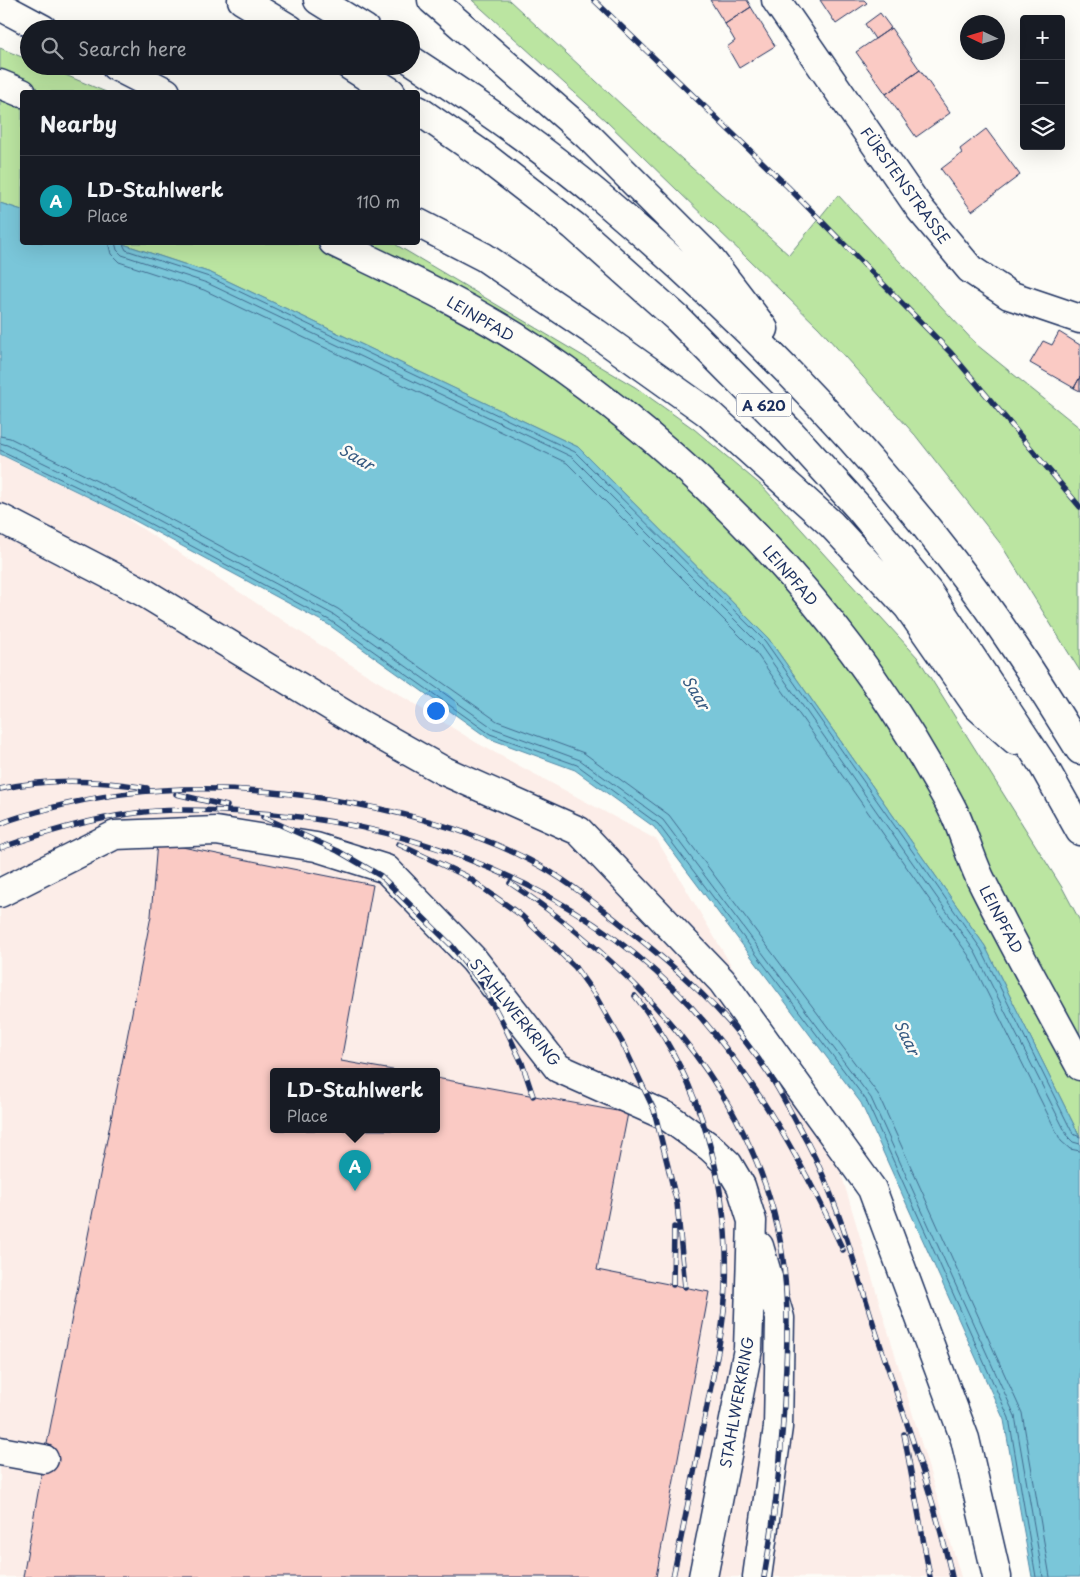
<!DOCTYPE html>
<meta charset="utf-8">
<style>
:root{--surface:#171b24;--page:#20242c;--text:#f1f3f6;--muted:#9ea1a6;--line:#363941;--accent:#ea580c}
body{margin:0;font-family:"Playpen Sans",sans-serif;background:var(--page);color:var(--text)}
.controls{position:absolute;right:15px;top:15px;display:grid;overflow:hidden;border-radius:5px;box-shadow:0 5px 20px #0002}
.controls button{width:45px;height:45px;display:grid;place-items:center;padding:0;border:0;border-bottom:1px solid var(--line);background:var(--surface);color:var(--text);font:25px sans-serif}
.compass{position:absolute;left:960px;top:15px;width:45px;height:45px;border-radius:50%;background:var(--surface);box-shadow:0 5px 20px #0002;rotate:274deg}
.you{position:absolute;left:435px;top:710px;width:18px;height:18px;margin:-12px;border:4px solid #fff;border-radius:50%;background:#1a73e8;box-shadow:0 0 0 8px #1a73e833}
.badge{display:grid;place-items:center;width:32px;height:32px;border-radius:50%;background:var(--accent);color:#fff;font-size:16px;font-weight:700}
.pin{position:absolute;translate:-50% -41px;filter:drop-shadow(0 1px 2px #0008)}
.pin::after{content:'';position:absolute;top:26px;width:18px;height:15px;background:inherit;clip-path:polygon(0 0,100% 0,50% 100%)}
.popup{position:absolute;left:270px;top:1068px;width:170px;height:65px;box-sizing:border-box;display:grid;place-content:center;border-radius:5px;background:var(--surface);filter:drop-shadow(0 1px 4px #0005);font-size:16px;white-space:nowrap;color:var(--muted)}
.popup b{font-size:19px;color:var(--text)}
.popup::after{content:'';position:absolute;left:50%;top:100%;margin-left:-10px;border:10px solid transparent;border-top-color:var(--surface)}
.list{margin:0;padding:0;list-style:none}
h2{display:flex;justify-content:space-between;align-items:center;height:65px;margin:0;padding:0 20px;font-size:21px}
h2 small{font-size:16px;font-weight:400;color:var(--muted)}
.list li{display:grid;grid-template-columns:32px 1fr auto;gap:15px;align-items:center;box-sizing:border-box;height:90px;padding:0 20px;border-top:1px solid var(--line)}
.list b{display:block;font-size:19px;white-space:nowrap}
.list p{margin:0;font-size:16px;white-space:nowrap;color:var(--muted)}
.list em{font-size:16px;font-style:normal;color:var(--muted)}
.icon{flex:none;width:28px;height:28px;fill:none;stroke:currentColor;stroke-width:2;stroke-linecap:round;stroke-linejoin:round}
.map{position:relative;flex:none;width:1080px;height:1577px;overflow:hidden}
.search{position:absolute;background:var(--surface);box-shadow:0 5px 20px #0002;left:20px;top:20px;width:400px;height:55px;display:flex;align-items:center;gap:12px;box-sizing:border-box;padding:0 18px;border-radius:28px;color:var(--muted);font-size:19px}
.panel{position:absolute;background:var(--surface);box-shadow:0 5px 20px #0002;left:20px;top:90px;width:400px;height:155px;border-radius:5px}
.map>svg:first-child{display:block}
.built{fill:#fcede8;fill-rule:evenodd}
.green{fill:#bbe5a1;stroke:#6b8a80}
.water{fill:#7ac6d9;stroke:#548aa8}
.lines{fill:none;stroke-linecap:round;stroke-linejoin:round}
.shore{stroke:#416b8f;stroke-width:1}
.building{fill:#facac4;stroke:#1b2f5e}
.minor-casing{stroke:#1b2f5e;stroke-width:31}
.highway-casing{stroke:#1b2f5e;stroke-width:31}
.minor{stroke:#fdfcf7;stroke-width:28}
.highway{stroke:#fdfcf7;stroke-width:28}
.rail-casing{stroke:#1b2f5e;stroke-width:5.5}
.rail{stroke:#fdfcf7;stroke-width:4;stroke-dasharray:11;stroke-linecap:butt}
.labels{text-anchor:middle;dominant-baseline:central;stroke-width:5;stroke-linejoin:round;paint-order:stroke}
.shield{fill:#fdfcf7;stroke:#5f6c8c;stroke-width:1}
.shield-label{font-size:14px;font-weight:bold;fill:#1b2f5e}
.street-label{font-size:15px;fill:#1b2f5e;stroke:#fdfcf7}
.water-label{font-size:16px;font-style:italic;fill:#385c83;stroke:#fdfcf7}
</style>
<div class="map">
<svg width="1080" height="1577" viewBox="0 0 1080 1577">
<rect width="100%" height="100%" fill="#fdfcf7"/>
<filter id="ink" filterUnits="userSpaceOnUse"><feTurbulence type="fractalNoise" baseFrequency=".02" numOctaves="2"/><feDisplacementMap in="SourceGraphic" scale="10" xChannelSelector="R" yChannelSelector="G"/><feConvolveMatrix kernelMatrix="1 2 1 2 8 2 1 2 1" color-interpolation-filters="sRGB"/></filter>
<g filter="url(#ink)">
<path class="built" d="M0,455L112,509L345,661L477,743L657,840L828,1129L961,1577H0ZM274,1072H436V1130H274Z"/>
<path class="green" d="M472,0H509L624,107L789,255L838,195L977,345L1080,428V671L1000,543L915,435L819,328L606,121Z
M0,48L29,60V66H44L106,92H22V210L0,203Z
M120,243H393L635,387L694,429L763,487L918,658L1063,889L1080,921V1137L985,946L768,638L578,447L211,273Z"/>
<path class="water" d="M0,203L22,210V242L120,243L211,273L578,447L768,638L985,946L1080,1137V1577H1032L1004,1420L861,1103L654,827L575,770L488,738L329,625L115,510L0,454Z"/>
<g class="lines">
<path class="shore" d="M108,242L111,254L119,262L204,290L567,463L754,650L969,956L1061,1141L1070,1149L1080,1151
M115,242L117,250L122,255L207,283L572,457L760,645L975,952L1068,1137L1073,1142L1080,1144
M122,242L126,250L209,277L575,452L765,641L981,949L1073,1134L1080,1137
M0,436L10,438L123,494L338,609L497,721L584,753L669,815L878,1094L1022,1413L1050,1577
M0,443L7,445L120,500L334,615L493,728L580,760L663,820L871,1098L1015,1416L1043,1577
M0,450L117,506L331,621L490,734L577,765L658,824L866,1100L1009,1418L1036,1577"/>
</g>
<path class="building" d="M710,0H747L751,7L725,24Z
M820,0H864L867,3L836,24Z
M751,7L775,46L739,68L727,47L735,41L725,24Z
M880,13L891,28L875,39L865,24Z
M891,28L920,70L886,94L856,52Z
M920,70L950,113L916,137L886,94Z
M986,129L1020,175L972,211L941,169L962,153L960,149Z
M1059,332L1080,345V377L1074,388L1030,363L1043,341L1052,345Z
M1080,377V391L1074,388Z
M157,842L373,885L341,1061L404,1072H274V1130H436V1078L628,1113L597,1270L709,1292L656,1577H23L44,1459L151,916Z"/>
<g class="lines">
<g class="minor-casing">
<path id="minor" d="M776,0L920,209L970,269L1009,295L1080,319
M0,84L22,93
M333,242C401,275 472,307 536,350C695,458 834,601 930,769C939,785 950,802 957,819C965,838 971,859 980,878C1011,941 1046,1003 1080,1066
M0,518L143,592L362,725L442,770L579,831L722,981L872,1189L965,1439L997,1577
M0,893L115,835L216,831L316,847L386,869L474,960L558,1068L668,1117L711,1148L728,1164L741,1186L752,1221L748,1349L703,1577
M0,1451L44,1459
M757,1577L778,1427L780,1318L759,1246"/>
</g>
<g class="highway-casing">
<path id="highway" d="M242,0L290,29
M318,0L365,29
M432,0L588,136L708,256L764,329
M0,6L43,29
M411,60C477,103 544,149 604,200C728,305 853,431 952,560C999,620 1040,685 1080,750
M115,66L166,92
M350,66L391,92
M418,110L484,156L574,226L677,318L791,433L859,508L929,593L1043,765L1080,831
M418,223L484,257L596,333L708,413L831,524L908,607L977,706L1015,740"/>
</g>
<use href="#minor" class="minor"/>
<use href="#highway" class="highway"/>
<g class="rail-casing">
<path id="rail" d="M594,0L788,187L951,353L1080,507
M0,789C47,778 99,780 147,788
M176,794L227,806
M263,817L338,851L381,876L451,945L482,984L502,1021L522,1063L533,1096
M0,824C15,817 31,814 47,809C138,784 234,784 327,799C396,810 467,828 529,860C563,877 592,901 621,924C677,968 730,1015 769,1074C783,1096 795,1120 807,1142C840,1204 857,1275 879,1341C905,1419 934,1497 952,1577
M398,844L466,876L522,916L575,967L595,995L622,1042L654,1110L677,1203L685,1287
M0,848C44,833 89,819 136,813C165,809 195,810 224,811C387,816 556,873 674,989C744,1058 802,1160 843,1250
M510,883C631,963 746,1084 778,1230C789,1281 788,1334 785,1386C782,1451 776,1512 764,1577
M635,996C700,1077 730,1184 726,1286C724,1327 715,1366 707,1406C696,1463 685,1520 673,1577
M673,1285L674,1227
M904,1434L930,1577"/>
</g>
<use href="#rail" class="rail"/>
</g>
</g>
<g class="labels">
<rect class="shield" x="736.5" y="393.5" width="55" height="23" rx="4"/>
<g class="shield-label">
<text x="764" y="405">A 620</text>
</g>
<g class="street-label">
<text transform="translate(906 185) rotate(54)">FÜRSTENSTRASSE</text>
<text transform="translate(481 318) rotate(30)">LEINPFAD</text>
<text transform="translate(791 575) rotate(49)">LEINPFAD</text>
<text transform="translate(1002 919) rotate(62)">LEINPFAD</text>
<text transform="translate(516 1012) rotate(51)">STAHLWERKRING</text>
<text transform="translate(736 1402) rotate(-80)">STAHLWERKRING</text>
</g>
<g class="water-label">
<text transform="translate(357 456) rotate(30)">Saar</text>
<text transform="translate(697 692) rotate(58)">Saar</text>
<text transform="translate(908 1037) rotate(64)">Saar</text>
</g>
</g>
</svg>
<div class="controls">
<button>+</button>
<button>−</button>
<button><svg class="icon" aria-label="layers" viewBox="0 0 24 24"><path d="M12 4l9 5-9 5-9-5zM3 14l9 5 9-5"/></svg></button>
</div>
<svg class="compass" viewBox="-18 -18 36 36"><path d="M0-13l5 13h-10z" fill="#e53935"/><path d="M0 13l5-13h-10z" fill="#9ea1a6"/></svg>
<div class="you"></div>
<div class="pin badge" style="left:355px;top:1191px;background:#0f9aa8">A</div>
<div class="popup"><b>LD-Stahlwerk</b>Place</div>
<div class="search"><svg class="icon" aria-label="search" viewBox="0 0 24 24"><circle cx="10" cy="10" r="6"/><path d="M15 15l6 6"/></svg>Search here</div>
<section class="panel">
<h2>Nearby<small></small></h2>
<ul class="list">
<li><span class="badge" style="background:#0f9aa8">A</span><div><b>LD-Stahlwerk</b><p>Place</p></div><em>110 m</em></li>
</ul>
</section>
</div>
